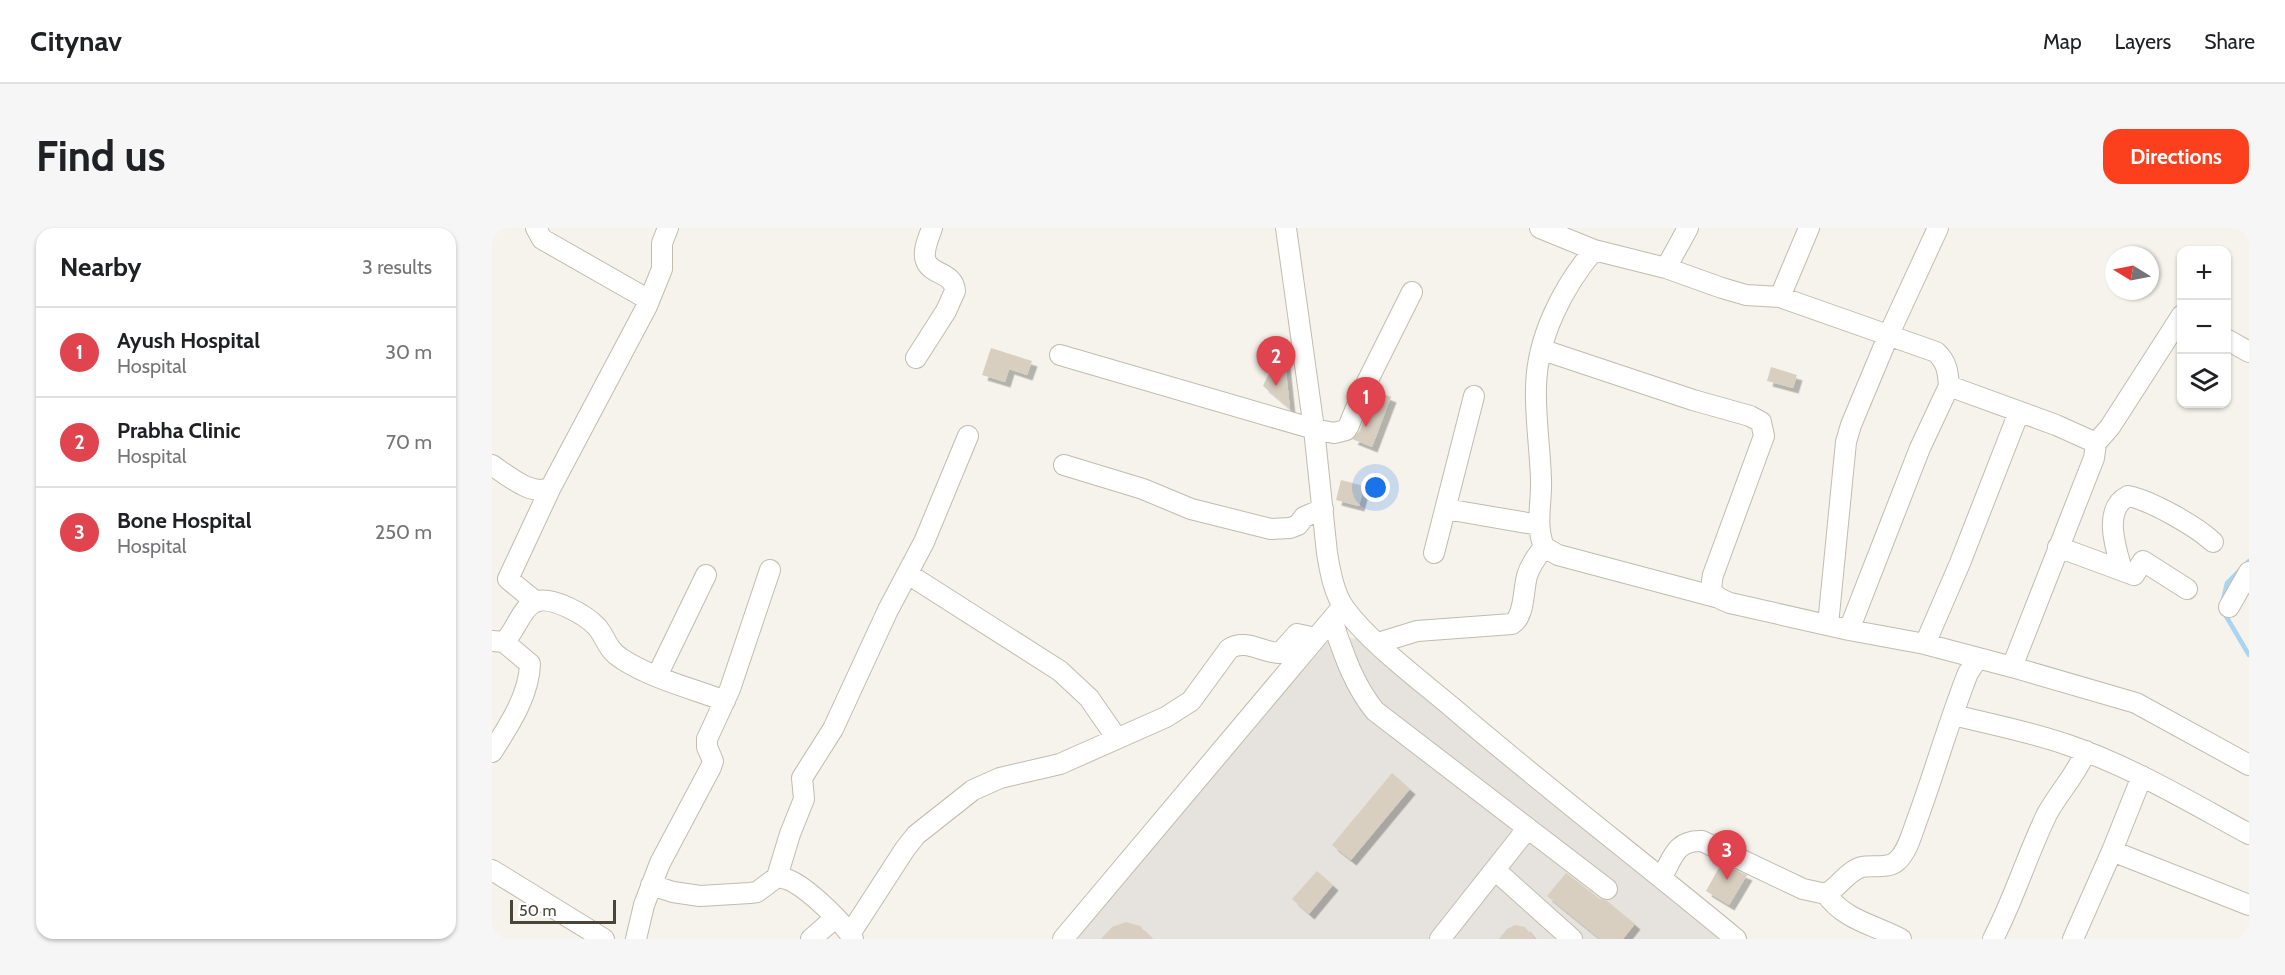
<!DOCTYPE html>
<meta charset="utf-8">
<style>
:root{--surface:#fff;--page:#f6f6f6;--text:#202124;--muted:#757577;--line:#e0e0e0;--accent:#fc3f1d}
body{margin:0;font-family:Cabin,sans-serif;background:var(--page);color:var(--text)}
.controls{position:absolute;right:18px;top:18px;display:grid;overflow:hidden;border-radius:12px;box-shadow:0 2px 4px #0004}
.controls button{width:54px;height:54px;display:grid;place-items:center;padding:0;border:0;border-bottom:2px solid var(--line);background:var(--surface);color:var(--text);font:30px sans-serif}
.compass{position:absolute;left:1613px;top:18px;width:54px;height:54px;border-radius:50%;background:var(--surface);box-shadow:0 2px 4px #0004;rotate:280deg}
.scale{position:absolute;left:18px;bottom:15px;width:106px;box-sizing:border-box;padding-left:6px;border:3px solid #4b4439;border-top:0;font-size:16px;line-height:21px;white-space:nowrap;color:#4b4439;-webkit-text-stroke:4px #fff;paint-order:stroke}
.you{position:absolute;left:884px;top:260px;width:21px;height:21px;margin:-15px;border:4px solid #fff;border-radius:50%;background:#1a73e8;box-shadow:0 0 0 9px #1a73e833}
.badge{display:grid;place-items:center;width:39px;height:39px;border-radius:50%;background:var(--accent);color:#fff;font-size:20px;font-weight:700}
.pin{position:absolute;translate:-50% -50px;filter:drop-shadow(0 2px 3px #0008)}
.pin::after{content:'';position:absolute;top:32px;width:21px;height:18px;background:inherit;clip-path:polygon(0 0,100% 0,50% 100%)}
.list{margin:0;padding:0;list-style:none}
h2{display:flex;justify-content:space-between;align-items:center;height:78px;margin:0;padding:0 24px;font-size:26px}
h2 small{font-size:20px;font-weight:400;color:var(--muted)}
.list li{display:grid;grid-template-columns:39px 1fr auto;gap:18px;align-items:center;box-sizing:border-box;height:90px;padding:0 24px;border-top:2px solid var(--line)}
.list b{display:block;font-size:22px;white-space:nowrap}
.list p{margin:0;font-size:20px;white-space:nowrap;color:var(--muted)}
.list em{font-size:20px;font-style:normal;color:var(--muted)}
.icon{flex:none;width:33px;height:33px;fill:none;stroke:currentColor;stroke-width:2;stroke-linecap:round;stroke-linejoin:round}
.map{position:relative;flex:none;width:1757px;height:711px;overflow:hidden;border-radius:18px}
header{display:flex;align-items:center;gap:36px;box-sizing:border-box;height:84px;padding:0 30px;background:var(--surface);border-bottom:2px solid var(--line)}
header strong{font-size:28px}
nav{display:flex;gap:33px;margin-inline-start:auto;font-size:21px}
.intro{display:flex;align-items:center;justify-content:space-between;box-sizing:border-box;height:144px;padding:0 36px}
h1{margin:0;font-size:42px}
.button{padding:15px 27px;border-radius:18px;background:var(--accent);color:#fff;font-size:21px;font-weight:700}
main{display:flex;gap:36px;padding:0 36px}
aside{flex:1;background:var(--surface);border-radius:18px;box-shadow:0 2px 4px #0004}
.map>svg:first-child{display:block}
.industrial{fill:#e6e2dd}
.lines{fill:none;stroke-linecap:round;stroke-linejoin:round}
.stream{stroke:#a9d4f2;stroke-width:4.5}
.building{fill:#d8cfc1;filter:url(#shadow)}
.minor-casing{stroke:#c2bbae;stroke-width:22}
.minor{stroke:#fff;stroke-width:20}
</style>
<header>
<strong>Citynav</strong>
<nav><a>Map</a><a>Layers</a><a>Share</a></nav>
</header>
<div class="intro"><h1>Find us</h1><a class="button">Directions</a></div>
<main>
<aside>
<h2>Nearby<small>3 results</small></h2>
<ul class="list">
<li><span class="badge" style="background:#e0444e">1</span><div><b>Ayush Hospital</b><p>Hospital</p></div><em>30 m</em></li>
<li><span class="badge" style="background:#e0444e">2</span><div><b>Prabha Clinic</b><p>Hospital</p></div><em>70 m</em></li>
<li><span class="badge" style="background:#e0444e">3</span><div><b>Bone Hospital</b><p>Hospital</p></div><em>250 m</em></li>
</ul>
</aside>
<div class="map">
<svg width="1757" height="711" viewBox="0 0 1757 711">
<defs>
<filter id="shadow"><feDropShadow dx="5.5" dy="5.5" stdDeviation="0" flood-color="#0004"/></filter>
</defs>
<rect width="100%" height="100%" fill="#f6f3ec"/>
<path class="industrial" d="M840,409L871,411L1231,711H579Z"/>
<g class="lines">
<path class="stream" d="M1731,372L1735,355L1757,333
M1731,383L1757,427"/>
</g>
<path class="building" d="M791,114L798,181L771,158Z
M499,120L540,133L535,147L517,141L513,154L490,147Z
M1279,139L1305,147L1301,160L1275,153Z
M884,163L899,169L880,219L860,211L868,202Z
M849,252L872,258L867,278L844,272Z
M900,545L918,561L859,632L840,617Z
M1229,636L1255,647L1237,677L1214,663Z
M825,643L841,657L817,686L800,671Z
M1074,645L1108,671L1115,673L1143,696L1131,711H1108L1055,668Z
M634,694L648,698L660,711H609L620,699Z
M1023,697L1033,699L1043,711H1007L1015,701Z"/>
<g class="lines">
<g class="minor-casing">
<path id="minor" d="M44,0L50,11L157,72
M794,0L822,201L835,325C838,343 842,366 853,381C878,415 928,452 961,480C1053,559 1150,633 1244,711
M1048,0L1102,22C1071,59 1045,109 1044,159C1043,189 1048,220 1049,251C1050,274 1043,297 1052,319L1066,327L1224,369
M1102,22L1174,40L1230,60L1254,67L1288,69L1444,124C1455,134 1456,144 1457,158L1564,197L1604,215L1602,230L1520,439L1486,430L1476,445C1457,493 1443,543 1425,592C1420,605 1416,623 1405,633C1397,641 1380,637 1370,639C1355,643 1347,659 1334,666L1311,661L1210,613C1184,612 1181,629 1170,649
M1174,40L1196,0
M1288,69L1317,0
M1734,111L1757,124
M1051,122L1201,172L1258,188L1269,194L1272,208L1221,347C1217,365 1221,368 1238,375L1357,402L1433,416L1486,430
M568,127L822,201L842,205L854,202L857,197L873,158L920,64
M424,130L454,83L463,63C462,44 439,47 434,33C430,23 437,9 440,0
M1604,215L1618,199L1690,87
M0,237C15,247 41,270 59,259L155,78L170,41V15L176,0
M572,237L651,261L699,281L779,301L798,300L806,297L812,289L831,281
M954,281L1047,297
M1566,319L1642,347L1651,333L1695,361
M942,325L982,168
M1630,342C1624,321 1610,281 1636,268C1658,272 1704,298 1721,314
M416,346L568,443L597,470L624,509
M44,374L16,351L59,259
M1737,379L1757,344
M840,392C851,424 861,456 883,483L1115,661
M1336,397L1354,214L1359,197L1397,106L1446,0
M1357,402L1428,220L1457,158
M0,413L12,414C24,403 29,380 43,374C59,367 94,387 105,399C115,411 115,422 130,431C161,451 199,460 233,473
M886,415L925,403L1020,396C1033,388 1031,362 1035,348C1038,337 1045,328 1052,319
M1433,416L1468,335L1527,184
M1520,439L1644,475L1757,537
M165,448L214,347
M1461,487C1499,496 1539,504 1576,517C1640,539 1698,574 1757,606
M0,524C16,499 37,468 38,436L12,414
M1620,623L1757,677
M0,642L112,711
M1003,642L1080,711
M285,649L298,606L312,571L310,550L341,501L396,382L432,314L476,208
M159,657L181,664L208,668L258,665L265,664L285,649C291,650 297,651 303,655C320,665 351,694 361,711
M1334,666C1352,692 1383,697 1409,711
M358,706L413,621L424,607L481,562L508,550L568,536L674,489L699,473L737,421C753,410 771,425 788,425L805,406L824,410
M144,711L152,677L168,635L219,539L221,533L215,519V511L238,461L278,342
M319,711L343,690
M571,711L851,378
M948,711L1035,601
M1501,711C1522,671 1535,627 1555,586C1567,564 1584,547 1594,523
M1581,711L1620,623L1650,548"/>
</g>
<use href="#minor" class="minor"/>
</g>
</svg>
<div class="controls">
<button>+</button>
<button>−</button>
<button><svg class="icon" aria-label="layers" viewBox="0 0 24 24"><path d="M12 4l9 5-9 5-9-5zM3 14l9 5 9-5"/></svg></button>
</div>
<svg class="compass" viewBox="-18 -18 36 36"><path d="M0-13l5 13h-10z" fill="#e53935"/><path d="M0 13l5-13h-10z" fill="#757577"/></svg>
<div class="scale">50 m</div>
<div class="you"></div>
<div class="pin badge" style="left:874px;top:199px;background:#e0444e">1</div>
<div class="pin badge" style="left:784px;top:158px;background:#e0444e">2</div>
<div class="pin badge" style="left:1235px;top:652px;background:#e0444e">3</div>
</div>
</main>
